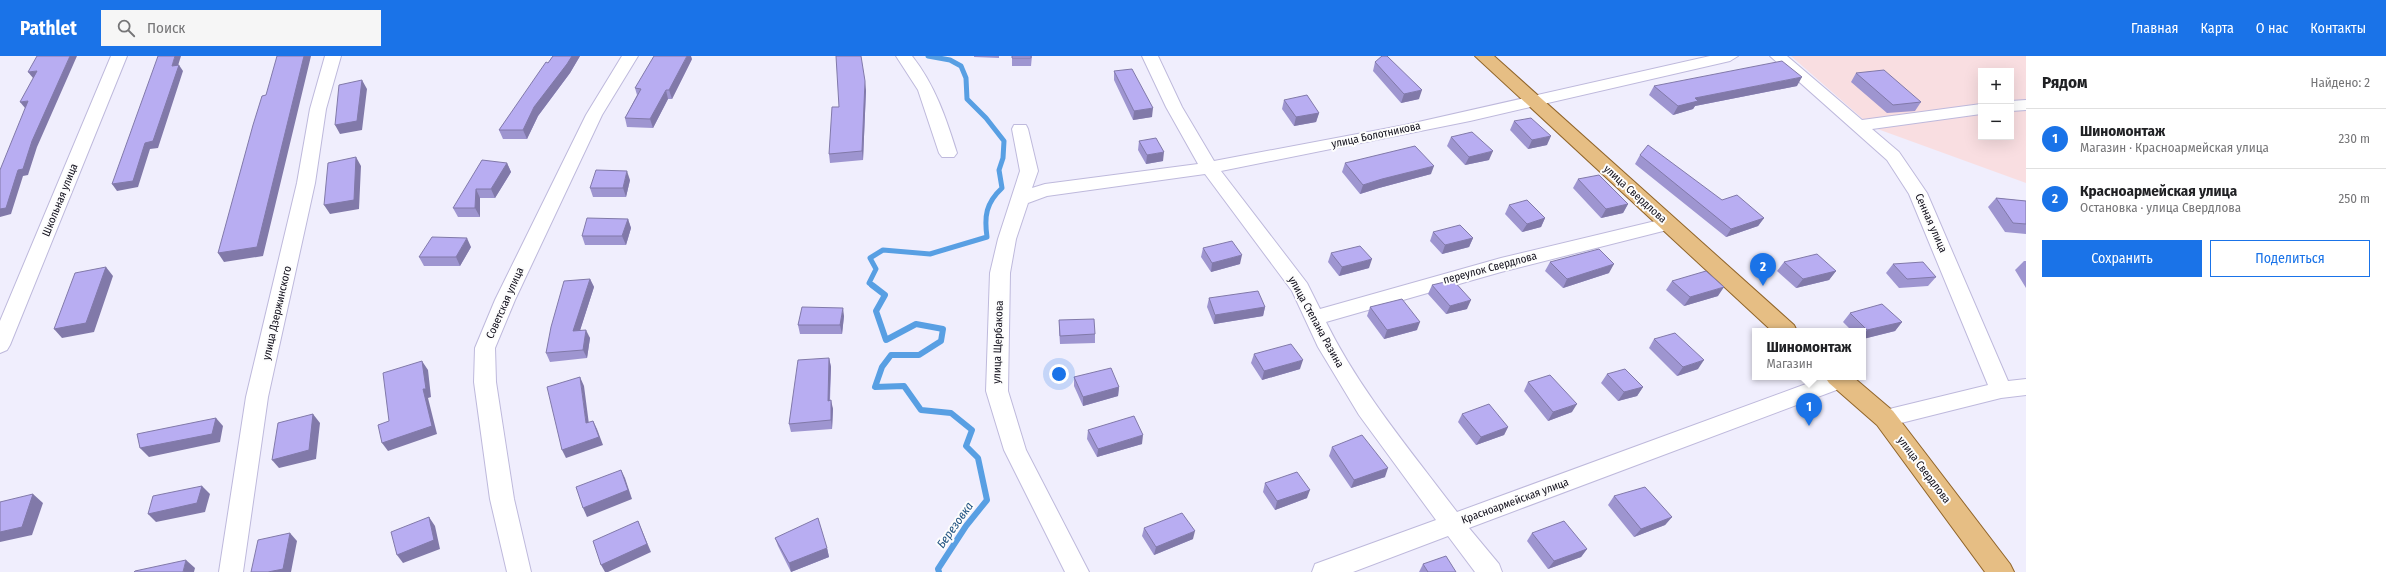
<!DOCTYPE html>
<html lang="ru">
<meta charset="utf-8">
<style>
:root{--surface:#fff;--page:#f6f6f6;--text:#202124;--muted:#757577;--line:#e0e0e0;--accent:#1a73e8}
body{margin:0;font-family:"Fira Sans Condensed",sans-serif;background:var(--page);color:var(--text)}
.controls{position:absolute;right:12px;top:12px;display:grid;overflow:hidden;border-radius:0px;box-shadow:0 4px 16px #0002}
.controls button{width:36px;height:36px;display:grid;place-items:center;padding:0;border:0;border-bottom:1px solid var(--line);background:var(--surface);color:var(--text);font:20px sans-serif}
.you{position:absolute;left:1059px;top:318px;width:14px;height:14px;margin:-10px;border:3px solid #fff;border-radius:50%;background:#1a73e8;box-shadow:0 0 0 6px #1a73e833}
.badge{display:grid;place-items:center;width:26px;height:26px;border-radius:50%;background:var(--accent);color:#fff;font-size:13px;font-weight:700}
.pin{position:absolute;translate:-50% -33px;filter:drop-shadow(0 1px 2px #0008)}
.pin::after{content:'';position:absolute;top:21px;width:14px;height:12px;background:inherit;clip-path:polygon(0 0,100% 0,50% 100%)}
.popup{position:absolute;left:1752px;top:272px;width:114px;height:52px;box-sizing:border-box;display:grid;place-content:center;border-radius:0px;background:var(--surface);filter:drop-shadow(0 1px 3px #0005);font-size:13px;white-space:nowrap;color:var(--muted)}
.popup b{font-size:15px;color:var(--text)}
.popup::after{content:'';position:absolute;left:50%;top:100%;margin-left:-8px;border:8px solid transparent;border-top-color:var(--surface)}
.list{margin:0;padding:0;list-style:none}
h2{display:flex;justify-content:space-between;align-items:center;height:52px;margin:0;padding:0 16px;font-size:17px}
h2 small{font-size:13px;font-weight:400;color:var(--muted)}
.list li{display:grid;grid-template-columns:26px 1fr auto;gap:12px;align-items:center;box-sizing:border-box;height:60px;padding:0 16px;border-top:1px solid var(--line)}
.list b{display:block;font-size:15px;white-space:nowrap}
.list p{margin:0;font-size:13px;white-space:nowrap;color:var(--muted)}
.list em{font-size:13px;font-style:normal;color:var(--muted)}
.actions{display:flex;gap:8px;padding:12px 16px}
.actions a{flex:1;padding:9px 0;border:1px solid var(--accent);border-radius:0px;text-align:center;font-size:14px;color:var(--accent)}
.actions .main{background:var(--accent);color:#fff}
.icon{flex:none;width:22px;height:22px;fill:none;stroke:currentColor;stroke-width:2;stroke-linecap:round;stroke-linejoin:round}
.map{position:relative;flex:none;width:2026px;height:516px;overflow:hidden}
header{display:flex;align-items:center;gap:24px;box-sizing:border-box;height:56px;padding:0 20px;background:var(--accent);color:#fff}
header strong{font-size:19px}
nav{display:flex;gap:22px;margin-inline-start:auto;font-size:14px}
.search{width:280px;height:36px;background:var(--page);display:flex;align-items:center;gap:10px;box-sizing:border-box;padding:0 14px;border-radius:0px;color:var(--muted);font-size:15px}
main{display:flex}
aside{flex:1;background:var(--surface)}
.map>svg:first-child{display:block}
.industrial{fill:#f9dee1;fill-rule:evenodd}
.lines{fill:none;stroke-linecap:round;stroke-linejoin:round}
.stream-far1{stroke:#589fe3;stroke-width:5}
.stream{stroke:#589fe3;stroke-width:6}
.minor-casing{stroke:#beb9dc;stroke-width:2}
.major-casing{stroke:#91652a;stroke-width:2}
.minor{fill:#fff;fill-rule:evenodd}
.major{fill:#e6be84;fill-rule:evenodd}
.wall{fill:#9e95d0}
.shaded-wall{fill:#8179a9}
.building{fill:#b8adf2;stroke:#8179a9}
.labels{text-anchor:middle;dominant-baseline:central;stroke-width:4;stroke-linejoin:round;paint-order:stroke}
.street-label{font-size:11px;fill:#110f1b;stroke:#fdfdfd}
.water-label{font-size:12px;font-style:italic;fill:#215381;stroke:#fdfdfd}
</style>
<header>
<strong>Pathlet</strong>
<div class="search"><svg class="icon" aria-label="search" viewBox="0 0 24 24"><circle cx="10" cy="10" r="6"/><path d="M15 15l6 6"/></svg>Поиск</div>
<nav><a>Главная</a><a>Карта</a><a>О нас</a><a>Контакты</a></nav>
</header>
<main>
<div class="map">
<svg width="2026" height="516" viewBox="0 0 2026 516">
<rect width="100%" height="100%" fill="#f0eefd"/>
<path class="industrial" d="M1791,0H2026V127L1872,71ZM1981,15H2011V81H1981Z"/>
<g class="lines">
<path class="stream-far1" d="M873,230L869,227L876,213L870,202L883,194L930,198L987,181C984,160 986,147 1002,132L999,114L1003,102L1004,85L986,62L967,43L966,22L961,10L950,4L928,0"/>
<path class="stream" d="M872,229L885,239L876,255L886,284L916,268L943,273L941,285L919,299H891L882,311L875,331L904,330L921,354L951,357L972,374L966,390L978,402L987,444L966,470L938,513L939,516"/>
<g class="minor-casing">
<path id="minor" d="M111,0H127L10,289L7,294L0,297V265Z
M325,0H341L326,53L315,127L268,341L243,516H219L246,341L297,127L310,53Z
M622,0H638L602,59L515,244L495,292L496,326L514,443L531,516H507L490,443L474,326L475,292L495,244L586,59Z
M896,0H912C935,29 946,62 957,97L954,101H942L939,97L918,34Z
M1142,0H1158L1182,51L1214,105L1405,69L1710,0H1738L1730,5L1470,65L1221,115L1307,227L1320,253L1501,202L1668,162L1675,164L1677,168L1675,172L1501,216L1326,266C1360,335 1411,395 1457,456L1825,321H1849L1851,324L1847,330L1469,472L1499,508L1502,516H1475L1448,480L1353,516H1312L1315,508L1436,464L1359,359L1318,291L1292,235L1205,118L1047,140L1028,147L1016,183L1010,217L1008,335L1026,394L1089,516H1065L1004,394L986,335L990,217L998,183L1020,115L1012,73L1014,69H1026L1028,73L1038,115L1032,132L1045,128L1198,108L1166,51Z
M1770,0H1787L1862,64L1981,48V58L1872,73L1899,96L1927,137L2008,325L2026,323V339L2001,342L1885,371L1877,368L1874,362L1877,356L1988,329L1909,138L1887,104Z
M2026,44V54L2011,55V45Z"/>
</g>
<g class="major-casing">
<path id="major" d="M1475,0H1494L1794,269L1797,275H1772Z
M1825,321H1853L1893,355L2010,508L2014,516H1985L1877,369L1829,327Z"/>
</g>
<use href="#minor" class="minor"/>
<use href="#major" class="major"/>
</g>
<path class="wall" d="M553,0H580L570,17L538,60L527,83H503L499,74Z
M974,0H999V2L974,1Z
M1012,0H1032L1031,10H1012Z
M692,3L672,43H668L653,72L627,71L625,62L637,39L635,32Z
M1375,6L1419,43L1401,47L1373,15Z
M1114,15L1152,61L1133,64L1114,24Z
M1856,17L1921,46L1915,55L1887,57L1851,26Z
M1654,30H1797L1695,50L1693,53L1673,59L1649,39Z
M866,34L863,104L830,107L829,98L839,51Z
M1284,44L1319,57L1316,66L1294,70L1282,53Z
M1514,65L1547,89L1528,93L1510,74Z
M1451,81L1489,104L1465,109L1447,90Z
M1139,85L1163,105L1146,108L1138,94Z
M1640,99L1722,144L1764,162L1758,170L1726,181L1635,108Z
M507,107L511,116L495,142H480V161H458L453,152Z
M1345,107L1431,118L1379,132L1360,138L1342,116Z
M1578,123L1628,148L1623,157L1601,162L1573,132Z
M630,124L626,141H593L590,132Z
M1996,142L2026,145V178L2005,176L1988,151Z
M1509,149L1545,162L1541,171L1522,176L1505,158Z
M628,163L631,172L626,189H585L582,180Z
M1433,176L1473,182L1469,191L1442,198L1430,185Z
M471,191L460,210H424L419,201Z
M1203,192L1240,208L1211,216L1201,201Z
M1331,197L1369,212L1339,220L1328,206Z
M2024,205H2026V232L2015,214Z
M1550,206L1609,217L1563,232L1545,215Z
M1784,206L1836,215L1829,224L1796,232L1777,215Z
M1893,208L1936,221L1928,230L1899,232L1886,217Z
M590,223L594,231L580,274L590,282L587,302L550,306L546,297Z
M1672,225L1718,240L1684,250L1666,234Z
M1432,229L1467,253L1446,258L1428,238Z
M1209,242L1265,251L1263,260L1214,268L1207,251Z
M1370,251L1417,274L1384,283L1367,260Z
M1850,257L1902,266L1895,275L1863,283V275H1852L1843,266Z
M844,260L842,278H800L798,269Z
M1059,264L1095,278V287L1060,288L1059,273Z
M1654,283L1698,313L1677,320L1649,292Z
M1254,298L1300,313L1262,324L1251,307Z
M829,302L831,311L830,345L833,353L832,373L791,376L789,368Z
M1607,318L1643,331L1637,340L1618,345L1601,327Z
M1074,321L1119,331L1118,340L1083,350L1074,330Z
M1528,326L1572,356L1548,365L1524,335Z
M1462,358L1508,371L1504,379L1476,389L1458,366Z
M1088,374L1142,388L1097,401L1087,383Z
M1332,391L1385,421L1351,432L1329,400Z
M1265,427L1307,442L1275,454L1263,436Z
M1614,440L1672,461L1665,469L1634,481L1608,449Z
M1144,472L1193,483L1154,499L1142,480Z
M1532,477L1587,493L1581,501L1548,513L1527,485Z
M775,482L827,492L829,501L791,516L778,490Z
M1423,508L1456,516H1419Z"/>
<path class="shaded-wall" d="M70,0H77L37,91L28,119L23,120L11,158L0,161V153Z
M175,0H181L176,16L172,10Z
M304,0H311L263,200L224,206L218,197Z
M572,0H580L570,17L538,60L527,83L523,74L534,51Z
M687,0H691L692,3L672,43L669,34Z
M179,9L183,15L158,92L150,93L138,131L117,135L112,128L145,87Z
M37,15L41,21L33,22L28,16Z
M1802,21L1797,30L1695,50L1693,53L1673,59L1678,50L1695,42Z
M362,24L367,33L362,74L340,78L335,69Z
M865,25L866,34L863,104L862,95Z
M666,34L668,43L653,72L650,63Z
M1422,34L1419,43L1401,47L1404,38Z
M28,45L33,51L25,52L20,46Z
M1153,52L1152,61L1133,64L1134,55Z
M1319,57L1316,66L1294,70L1296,61Z
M1551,80L1547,89L1528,93L1532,84Z
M1493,95L1489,104L1465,109L1469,101Z
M1164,96L1163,105L1146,108L1147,99Z
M356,101L361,110L359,153L330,158L324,149Z
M507,107L511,116L495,142L491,133Z
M1434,110L1431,118L1379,132L1360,138L1363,129L1382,123Z
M627,115L630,124L626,141L623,132Z
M476,133L480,142V161L475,152Z
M1628,148L1623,157L1601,162L1606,153Z
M1545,162L1541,171L1522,176L1527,168Z
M1764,162L1758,170L1726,181L1731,173Z
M628,163L631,172L626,189L622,180Z
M467,182L471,191L460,210L456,201Z
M1473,182L1469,191L1442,198L1445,189Z
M1242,199L1240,208L1211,216L1212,207Z
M1372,203L1369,212L1339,220L1342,211Z
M1614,208L1609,217L1563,232L1567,223Z
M106,211L113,220L94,276L62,282L54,273Z
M1836,215L1829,224L1796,232L1803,223Z
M590,223L594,231L577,284L573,275Z
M1724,231L1718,240L1684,250L1690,241Z
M1471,244L1467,253L1446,258L1450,250Z
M1265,251L1263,260L1214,268L1215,259Z
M843,252L844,260L842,278L840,269Z
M1420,266L1417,274L1384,283L1387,274Z
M1902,266L1895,275L1863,283V280L1867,274Z
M586,274L590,282L587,302L583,294Z
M829,302L831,311L829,353L828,345Z
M1303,304L1300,313L1262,324L1264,315Z
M1704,304L1698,313L1677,320L1683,311Z
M422,305L428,314L431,341L428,342L437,378L388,395L382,387L423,333Z
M580,321L584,330L590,376L586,367Z
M1119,331L1118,340L1083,350V341Z
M1643,331L1637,340L1618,345L1624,336Z
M831,344L833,353L832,373L831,364Z
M1577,348L1572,356L1548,365L1553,356Z
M313,358L320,367L316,403L279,412L272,404Z
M216,362L223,370L220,386L149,401L140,392Z
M593,365L597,373L603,389L566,402L562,394Z
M1508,371L1504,379L1476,389L1481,381Z
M1143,379L1142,388L1097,401L1098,393Z
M1388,412L1385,421L1351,432L1354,424Z
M621,414L625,422L632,443L587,461L583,452Z
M202,430L210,438L205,456L156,466L148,458Z
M1310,434L1307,442L1275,454L1277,445Z
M33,438L43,447L32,479L0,486V476Z
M429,461L435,470L440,493L403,507L397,499Z
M1672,461L1665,469L1634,481L1641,473Z
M638,465L651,496L608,516H605L601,509Z
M1195,475L1193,483L1154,499L1156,491Z
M290,477L297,485L291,516H268Z
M827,492L829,501L791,516L789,507Z
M1587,493L1581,501L1548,513L1554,505Z
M186,504L195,512L194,516H183Z"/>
<path class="building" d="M37,0H70L32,85L23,113L18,114L6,152L0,153V114L28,45L20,46L37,15L28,16Z
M158,0H175L172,10L179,9L153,85L145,87L133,125L112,128Z
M277,0H304L257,191L218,197L253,69L262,40L266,39Z
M553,0H572L567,8L534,51L523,74H499L546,6L548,7Z
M654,0H687L669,34H666L650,63L625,62L641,33L635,32Z
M836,0H861L865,25L862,95L829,98L832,51H839Z
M1012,0H1031V2H1012Z
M1382,0H1387L1422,34L1404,38L1375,6Z
M1782,5L1802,21L1695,42L1698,45L1678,50L1654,30Z
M1132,13L1153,52L1134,55L1114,15Z
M1884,14L1921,46L1893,49L1856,17Z
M362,24L357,65L335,69L339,29Z
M1307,39L1319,57L1296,61L1284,44Z
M1531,62L1551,80L1532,84L1514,65Z
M1472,76L1493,95L1469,101L1451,81Z
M1156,82L1164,96L1147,99L1139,85Z
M1648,89L1722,144L1737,139L1764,162L1731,173L1640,99Z
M1415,90L1434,110L1382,123L1363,129L1345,107Z
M356,101L354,144L324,149L328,107Z
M482,104L507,107L491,133H476L475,152H453Z
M596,114L627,115L623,132H590Z
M1599,119L1628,148L1606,153L1578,123Z
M1996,142L2026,145V168L2013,167Z
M1527,144L1545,162L1527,168L1509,149Z
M587,162L628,163L622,180H582Z
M1460,169L1473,182L1445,189L1433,176Z
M432,181L467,182L456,201H419Z
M1232,185L1242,199L1212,207L1203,192Z
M1360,190L1372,203L1342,211L1331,197Z
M1599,193L1614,208L1567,223L1550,206Z
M1817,198L1836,215L1803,223L1784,206Z
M1923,206L1936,221L1907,223L1893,208Z
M106,211L86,267L54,273L75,217Z
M1706,215L1724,231L1690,241L1672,225Z
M590,223L573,275L586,274L583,294L546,297L551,271L564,225Z
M1453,224L1471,244L1450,250L1432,229Z
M1258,235L1265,251L1215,259L1209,242Z
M1402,243L1420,266L1387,274L1370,251Z
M1882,248L1902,266L1867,274L1850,257Z
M802,251L843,252L840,269H798Z
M1094,263L1095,278L1060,280L1059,264Z
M1675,277L1704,304L1683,311L1654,283Z
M1291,288L1303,304L1264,315L1254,298Z
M829,302L828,345L831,344V364L789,368L798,304Z
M422,305L426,333H423L432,370L382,387L378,369L389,365L383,317Z
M1111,312L1119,331L1083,341L1074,321Z
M1625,313L1643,331L1624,336L1607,318Z
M1550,319L1577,348L1553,356L1528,326Z
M580,321L586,367L593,365L599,381L562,394L547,331Z
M1489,348L1508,371L1481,381L1462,358Z
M313,358L309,394L272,404L278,367Z
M1134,360L1143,379L1098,393L1088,374Z
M216,362L212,378L140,392L137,378Z
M1362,379L1388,412L1354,424L1332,391Z
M621,414L628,434L583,452L576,431Z
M1297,416L1310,434L1277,445L1265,427Z
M202,430L197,447L148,458L153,440Z
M1645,431L1672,461L1641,473L1614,440Z
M33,438L22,471L0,476V446Z
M1182,457L1195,475L1156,491L1144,472Z
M429,461L434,484L397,499L391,476Z
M818,462L827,492L789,507L775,482Z
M638,465L647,488L601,509L593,485Z
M1564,465L1587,493L1554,505L1532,477Z
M290,477L283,513L268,516H251L258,484Z
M1446,500L1456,516H1428L1423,508Z
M186,504L183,516H134L135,515Z"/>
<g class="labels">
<g class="street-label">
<text transform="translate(1376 79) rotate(-12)">улица Болотникова</text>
<text transform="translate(1635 138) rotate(42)">улица Свердлова</text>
<text transform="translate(60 144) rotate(-68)">Школьная улица</text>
<text transform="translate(1931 167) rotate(66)">Сенная улица</text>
<text transform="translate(1490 212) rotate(-15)">переулок Свердлова</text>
<text transform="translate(505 247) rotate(-66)">Советская улица</text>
<text transform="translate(277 257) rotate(-77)">улица Дзержинского</text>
<text transform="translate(1316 266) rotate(61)">улица Степана Разина</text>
<text transform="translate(998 286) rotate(-88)">улица Щербакова</text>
<text transform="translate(1924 414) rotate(53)">улица Свердлова</text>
<text transform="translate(1515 445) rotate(-20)">Красноармейская улица</text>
</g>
<g class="water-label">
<text transform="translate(955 469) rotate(-55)">Березовка</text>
</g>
</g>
</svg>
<div class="controls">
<button>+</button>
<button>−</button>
</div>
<div class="you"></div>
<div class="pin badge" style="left:1809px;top:370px">1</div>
<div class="popup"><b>Шиномонтаж</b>Магазин</div>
<div class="pin badge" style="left:1763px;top:230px">2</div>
</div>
<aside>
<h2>Рядом<small>Найдено: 2</small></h2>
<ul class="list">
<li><span class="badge">1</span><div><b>Шиномонтаж</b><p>Магазин · Красноармейская улица</p></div><em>230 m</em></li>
<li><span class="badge">2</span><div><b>Красноармейская улица</b><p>Остановка · улица Свердлова</p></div><em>250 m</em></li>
</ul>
<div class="actions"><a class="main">Сохранить</a><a>Поделиться</a></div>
</aside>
</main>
